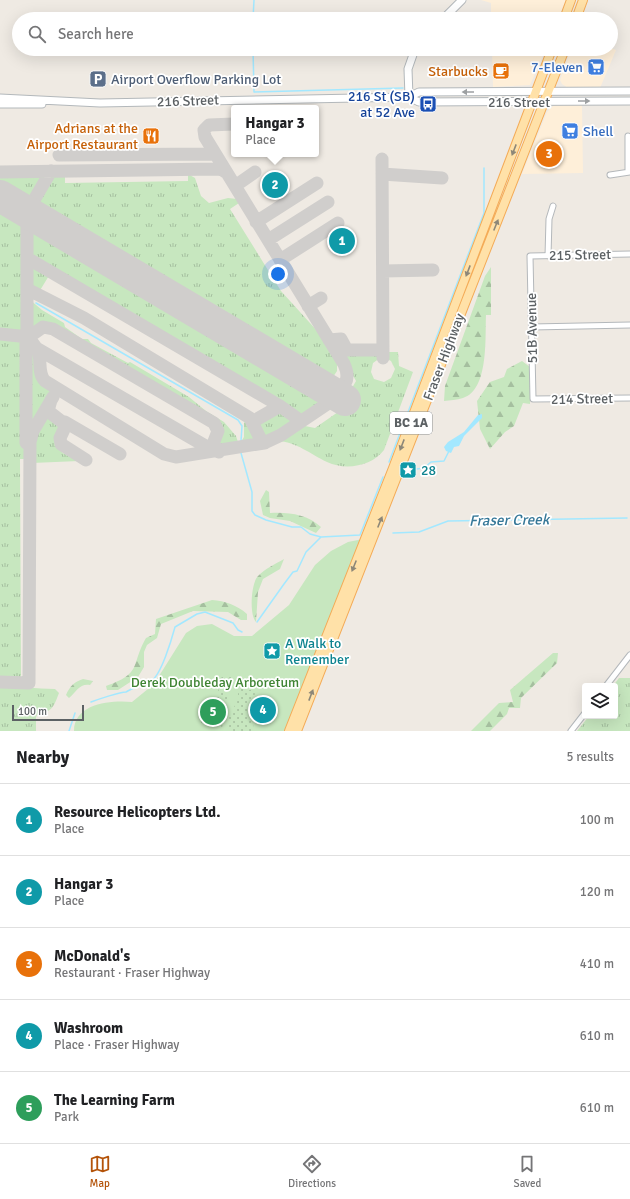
<!DOCTYPE html>
<meta charset="utf-8">
<style>
:root{--surface:#fff;--page:#f2f2f2;--text:#202124;--muted:#757577;--line:#e0e0e0;--accent:#b45309}
body{margin:0;font-family:Signika,sans-serif;background:var(--page);color:var(--text)}
.controls{position:absolute;right:12px;bottom:12px;display:grid;overflow:hidden;border-radius:4px;box-shadow:0 4px 16px #0002}
.controls button{width:36px;height:36px;display:grid;place-items:center;padding:0;border:0;border-bottom:1px solid var(--line);background:var(--surface);color:var(--text);font:20px sans-serif}
.scale{position:absolute;left:12px;bottom:10px;width:72px;box-sizing:border-box;padding-left:4px;border:2px solid #5c6164;border-top:0;font-size:11px;line-height:14px;white-space:nowrap;color:#5c6164;-webkit-text-stroke:3px #fff;paint-order:stroke}
.you{position:absolute;left:278px;top:274px;width:14px;height:14px;margin:-10px;border:3px solid #fff;border-radius:50%;background:#1a73e8;box-shadow:0 0 0 6px #1a73e833}
.badge{display:grid;place-items:center;width:26px;height:26px;border-radius:50%;background:var(--accent);color:#fff;font-size:13px;font-weight:700}
.pin{position:absolute;translate:-50% -50%;border:2px solid #fff;box-shadow:0 1px 4px #0006}
.popup{position:absolute;left:231px;top:105px;width:88px;height:52px;box-sizing:border-box;display:grid;place-content:center;border-radius:4px;background:var(--surface);filter:drop-shadow(0 1px 3px #0005);font-size:13px;white-space:nowrap;color:var(--muted)}
.popup b{font-size:15px;color:var(--text)}
.popup::after{content:'';position:absolute;left:50%;top:100%;margin-left:-8px;border:8px solid transparent;border-top-color:var(--surface)}
.list{margin:0;padding:0;list-style:none}
h2{display:flex;justify-content:space-between;align-items:center;height:52px;margin:0;padding:0 16px;font-size:17px}
h2 small{font-size:13px;font-weight:400;color:var(--muted)}
.list li{display:grid;grid-template-columns:26px 1fr auto;gap:12px;align-items:center;box-sizing:border-box;height:72px;padding:0 16px;border-top:1px solid var(--line)}
.list b{display:block;font-size:15px;white-space:nowrap}
.list p{margin:0;font-size:13px;white-space:nowrap;color:var(--muted)}
.list em{font-size:13px;font-style:normal;color:var(--muted)}
.icon{flex:none;width:22px;height:22px;fill:none;stroke:currentColor;stroke-width:2;stroke-linecap:round;stroke-linejoin:round}
.map{position:relative;flex:none;width:630px;height:731px;overflow:hidden}
.search{position:absolute;background:var(--surface);box-shadow:0 4px 16px #0002;left:12px;right:12px;top:12px;height:44px;display:flex;align-items:center;gap:10px;box-sizing:border-box;padding:0 14px;border-radius:22px;color:var(--muted);font-size:15px}
.sheet{height:412px;background:var(--surface)}
nav{display:flex;justify-content:space-around;align-items:center;box-sizing:border-box;height:56px;border-top:1px solid var(--line);background:var(--surface);font-size:11px;color:var(--muted)}
nav a{display:grid;justify-items:center;gap:2px}
nav .on{color:var(--accent)}
.map>svg:first-child{display:block}
.commercial{fill:#feefd9}
.grass{fill:url(#grass-tufts)}
.forest{fill:url(#forest-firs)}
.park{fill:#c7e7bf}
.garden{fill:url(#garden-dots)}
.water{fill:#a3e8ff}
.lines{fill:none;stroke-linecap:round;stroke-linejoin:round}
.stream{stroke:#a3e8ff;stroke-width:1.5}
.taxiway{stroke:#d0cecc;stroke-width:13}
.runway{stroke:#d0cecc;stroke-width:32}
.street-casing{stroke:#b4b8bb;stroke-width:7}
.secondary-casing{stroke:#b3b8bb;stroke-width:9}
.primary-casing{stroke:#f4ab57;stroke-width:10}
.street{stroke:#fff;stroke-width:5}
.secondary{stroke:#fff;stroke-width:7}
.primary{stroke:#ffe1a8;stroke-width:8}
.oneway{fill:#9da0a2}
.oneway2{fill:#8d8778}
.labels{text-anchor:middle;dominant-baseline:central;stroke-width:3.5;stroke-linejoin:round;paint-order:stroke}
.shield{fill:#fff;stroke:#8d9092;stroke-width:1}
.shield-label{font-size:13px;font-weight:bold;fill:#5c6164}
.shop-label{font-size:14px;fill:#366cbe;stroke:#fff;text-anchor:end}
.food-label{font-size:14px;fill:#c56008;stroke:#fff;text-anchor:end}
.service-label{font-size:14px;fill:#4e5e75;stroke:#fff;text-anchor:start}
.transit-label{font-size:14px;fill:#164399;stroke:#fff;text-anchor:end}
.street-label{font-size:14px;fill:#5c6164;stroke:#fff}
.culture-label{font-size:14px;fill:#0d838f;stroke:#fff;text-anchor:start}
.park-label{font-size:14px;fill:#3f8433;stroke:#fff}
.water-label{font-size:15px;font-style:italic;fill:#367898;stroke:#fff}
</style>
<div class="map">
<svg width="630" height="731" viewBox="0 0 630 731">
<defs>
<pattern id="grass-tufts" width="24" height="20" patternUnits="userSpaceOnUse"><rect width="24" height="20" fill="#c7e7bf"/><path d="M3 7l-1-3M5 7V3M7 7l1-3M15 17l-1-3M17 17v-4M19 17l1-3" fill="none" stroke="#a5bf9f"/></pattern>
<pattern id="forest-firs" width="22" height="20" patternUnits="userSpaceOnUse"><rect width="22" height="20" fill="#c7e7bf"/><path d="M5 1l3.5 6h-7zM16 11l3.5 6h-7z" fill="#a5bf9f"/></pattern>
<pattern id="garden-dots" width="8" height="8" patternUnits="userSpaceOnUse"><rect width="8" height="8" fill="#c7e7bf"/><path d="M2 2h.1M6 6h.1" fill="none" stroke="#a5bf9f" stroke-width="1.8" stroke-linecap="round"/></pattern>
</defs>
<rect width="100%" height="100%" fill="#efeae3"/>
<path class="commercial" d="M481,0H566L558,19H491V3Z
M611,48L616,50L600,88H568L562,84L560,80L571,49Z
M492,49H546L530,85L493,87Z
M555,104L582,105L583,173L522,174L547,112Z"/>
<path class="grass" d="M188,174L195,178L201,196L209,203L228,198L237,199L239,203L230,209L281,291L319,333L337,361V371L333,377L326,379L34,207L52,175H65V183L188,181Z
M46,175L28,203L0,187V176Z
M0,205L24,220L23,331L20,333L0,331Z
M30,223L317,393L320,402C316,408 307,417 299,416L30,256Z
M37,266L50,274L39,292L29,287V269L31,267Z
M29,299L42,310L64,323L65,327L82,339H88L91,343L128,363L130,362L189,397L206,411L224,422L236,436L238,442H241L244,437V422L251,425L257,441L224,448L218,447L215,442L219,431L217,423L52,326L42,325L29,332Z
M0,337C13,338 33,341 36,357C38,364 38,372 39,379L52,391L29,434L28,459H20L21,679H0Z
M385,352H398L399,366L413,372L384,450C372,466 346,471 327,462C310,454 297,442 277,441L300,425L315,428L338,412L356,381L342,356L345,353H379L380,358L373,363L371,372L374,379L384,382L391,378L395,369L391,361L385,358Z
M279,411L295,420L296,422L268,439L262,435L258,429L260,423Z
M45,414L64,426L57,440V447L63,453L79,461L32,463L34,435Z
M619,678H630V731H577L589,716H615V686H613Z
M0,686C19,686 36,689 55,689L59,693C54,706 52,713 38,713L36,717V731H0Z"/>
<path class="forest" d="M491,267V315H486C485,337 489,390 463,398C457,400 450,400 444,401L445,386L485,276Z
M522,361L530,367V404L523,403L514,426L505,432L490,449L480,429L477,401L490,382L504,377L507,369Z
M266,490L269,492L270,513C288,512 307,514 321,527L316,533L290,521L270,518L263,515L260,501Z
M284,559L280,569L263,579L258,592L256,622C249,615 251,583 258,576C265,569 275,564 284,559Z
M212,600C225,601 237,605 247,614V620H241L228,612L193,611L161,624L157,638L147,645L144,652V667L138,677L118,690H107L106,686C143,673 130,666 146,638L155,634L156,619Z
M553,653H558L557,663L521,698L520,708H509L507,714L490,731H471L499,703L513,702L510,690Z
M83,679L93,681L90,685C80,683 76,692 69,698L66,695C70,686 74,682 83,679Z"/>
<path class="park" d="M363,539L288,731H74C74,703 112,700 132,702L154,684L186,633L197,626L212,624L234,636H252L289,605L315,565L331,551L348,542Z"/>
<path class="garden" d="M222,675L232,677L222,728L199,723L204,698L216,700Z
M240,680L248,681L247,690H255L253,731H228V717L237,702Z"/>
<path class="water" d="M482,414V418L464,436L459,446L454,447L451,453L446,451L444,447L448,442L464,432L478,415Z"/>
<g class="lines">
<path class="stream" d="M253,19L254,0
M253,49L254,92L403,88
M36,303L238,420L242,426L241,441
M241,453L252,492V511L255,515L266,520L292,527H301L310,534L321,537
M389,462L484,213V168
M417,469L424,468L431,462L444,461L449,451
M393,533L419,532L448,521L627,518
M257,622L284,584L293,572L297,571L306,552L321,537L360,535L383,477
M91,702C99,699 120,692 126,692C134,687 143,685 151,681C161,676 172,638 175,627L197,614L205,612L233,623L238,630L242,632
M69,731L75,713"/>
<path class="taxiway" d="M234,124L209,125L204,130L205,137L344,364C349,375 348,384 338,390L327,389
M59,155L215,154
M382,159L383,358
M51,171L27,212V333C29,341 38,347 39,354C41,363 38,374 45,381L164,454L176,457L264,443L281,435L327,404L331,395L327,389
M0,172L217,169L222,170L227,173
M382,174L442,178
M235,186L255,172
M256,222L317,183
M268,240L328,202
M27,258L280,406L301,421
M280,260L338,223
M383,271L433,270
M27,289L84,318L250,418L260,438L265,443
M308,306L321,298
M0,334L29,337L43,327L53,329L214,423L218,431L213,444L219,452
M329,340L341,339L347,350H381L383,346
M36,348L214,451
M51,400L48,411L66,425L60,438L61,444L86,460
M65,422L120,454
M252,422L280,406
M26,443V335
M0,682L29,683L30,442L33,431L53,397"/>
<path class="runway" d="M0,196L345,400"/>
<g class="street-casing">
<path id="street" d="M628,136V172
M610,175L630,172
M630,254L530,256L533,399L630,398
M548,256L549,219L553,206
M532,327L630,325
M606,686L630,655
M571,731L585,713"/>
</g>
<g class="secondary-casing">
<path id="secondary" d="M443,19L462,0
M409,97L419,102L630,101
M409,97L408,69L415,49
M0,98L100,103L409,97L419,92L630,91
M0,104H42"/>
</g>
<g class="primary-casing">
<path id="primary" d="M564,19L571,0
M576,19L583,0
M289,731L393,468L552,49
M297,731L565,49"/>
</g>
<use href="#street" class="street"/>
<use href="#secondary" class="secondary"/>
<use href="#primary" class="primary"/>
</g>
<defs><path id="oneway-solid" d="M-6-.8H1V-3.2L6.5 0L1 3.2V.8H-6Z"/></defs>
<g class="oneway">
<use href="#oneway-solid" transform="translate(468 92) rotate(180)"/>
<use href="#oneway-solid" transform="translate(584 101)"/>
</g>
<g class="oneway2">
<use href="#oneway-solid" transform="translate(514 150) rotate(111)"/>
<use href="#oneway-solid" transform="translate(496 225) rotate(-68)"/>
<use href="#oneway-solid" transform="translate(468 271) rotate(111)"/>
<use href="#oneway-solid" transform="translate(402 445) rotate(111)"/>
<use href="#oneway-solid" transform="translate(380 522) rotate(-68)"/>
<use href="#oneway-solid" transform="translate(354 566) rotate(112)"/>
<use href="#oneway-solid" transform="translate(311 695) rotate(-69)"/>
</g>
<defs>
<g id="supermarket-square" transform="scale(0.9)"><rect x="-9" y="-9" width="18" height="18" rx="4" fill="#3f7fe0" stroke="#fff"/><path d="M-6-5.5h2.5l.6 2H6L4.5 2H-2.5L-4.4-4H-6ZM-1.5 3.2a1.3 1.3 0 1 0 .1 0ZM3 3.2a1.3 1.3 0 1 0 .1 0Z" fill="#fff"/></g>
<g id="cafe-square" transform="scale(0.9)"><rect x="-9" y="-9" width="18" height="18" rx="4" fill="#e8710a" stroke="#fff"/><path d="M-5.5-4.5H6V0H3Q3 3.5 0 3.5H-2.5Q-5.5 3.5-5.5 0ZM3-3.2v2h1.7v-2ZM-6 4.5H4V6H-6Z" fill="#fff"/></g>
<g id="parking-square" transform="scale(0.9)"><rect x="-9" y="-9" width="18" height="18" rx="4" fill="#5c6f8a" stroke="#fff"/><path d="M-3.5-5.5H1a3.5 3.5 0 0 1 0 7H-1V5.5H-3.5ZM-1-3.4V-.6H.8a1.4 1.4 0 0 0 0-2.8Z" fill="#fff"/></g>
<g id="bus-square" transform="scale(0.9)"><rect x="-9" y="-9" width="18" height="18" rx="4" fill="#1a4fb4" stroke="#fff"/><path d="M-5-6H5V4H4V6H2V4H-2V6H-4V4H-5ZM-3.5-4V0h7V-4ZM-3.5 1.2v1.5H-2V1.2ZM2 1.2v1.5H3.5V1.2Z" fill="#fff"/></g>
<g id="restaurant-square" transform="scale(0.9)"><rect x="-9" y="-9" width="18" height="18" rx="4" fill="#e8710a" stroke="#fff"/><path d="M-5-6h1v4h1v-4h1v4h1v-4h1v5L-1.5 .5V6h-2V.5L-5-1ZM5-6V6H3V1.5H1.5Q1.5-4 5-6Z" fill="#fff"/></g>
<g id="sight-square" transform="scale(0.9)"><rect x="-9" y="-9" width="18" height="18" rx="4" fill="#0f9aa8" stroke="#fff"/><path d="M0-6L1.8-2.2L6-1.7L2.9 1.2L3.7 5.4L0 3.3L-3.7 5.4L-2.9 1.2L-6-1.7L-1.8-2.2Z" fill="#fff"/></g>
</defs>
<g fill-rule="evenodd">
<use href="#supermarket-square" x="596" y="67"/>
<use href="#cafe-square" x="501" y="71"/>
<use href="#parking-square" x="98" y="79"/>
<use href="#bus-square" x="428" y="104"/>
<use href="#supermarket-square" x="570" y="131"/>
<use href="#restaurant-square" x="151" y="136"/>
<use href="#sight-square" x="408" y="470"/>
<use href="#sight-square" x="272" y="651"/>
</g>
<g class="labels">
<rect class="shield" x="390" y="412" width="42" height="22" rx="3"/>
<g class="shield-label">
<text x="411" y="423">BC 1A</text>
</g>
<g class="shop-label">
<text x="583" y="67">7-Eleven</text>
<text x="583" y="131" text-anchor="start">Shell</text>
</g>
<g class="food-label">
<text x="488" y="71">Starbucks</text>
<text x="138" y="128">Adrians at the<tspan x="138" dy="16">Airport Restaurant</tspan></text>
</g>
<g class="service-label">
<text x="111" y="79">Airport Overflow Parking Lot</text>
</g>
<g class="transit-label">
<text x="415" y="96">216 St (SB)<tspan x="415" dy="16">at 52 Ave</tspan></text>
</g>
<g class="street-label">
<text transform="translate(188 101) rotate(-2)">216 Street</text>
<text x="519" y="102">216 Street</text>
<text transform="translate(580 255) rotate(-1)">215 Street</text>
<text transform="translate(532 328) rotate(-91)">51B Avenue</text>
<text transform="translate(444 357) rotate(-69)">Fraser Highway</text>
<text transform="translate(582 399) rotate(-1)">214 Street</text>
</g>
<g class="culture-label">
<text x="421" y="470">28</text>
<text x="285" y="643">A Walk to<tspan x="285" dy="16">Remember</tspan></text>
</g>
<g class="park-label">
<text x="215" y="682">Derek Doubleday Arboretum</text>
</g>
<g class="water-label">
<text transform="translate(509 520) rotate(-1)">Fraser Creek</text>
</g>
</g>
</svg>
<div class="controls">
<button><svg class="icon" aria-label="layers" viewBox="0 0 24 24"><path d="M12 4l9 5-9 5-9-5zM3 14l9 5 9-5"/></svg></button>
</div>
<div class="scale">100 m</div>
<div class="you"></div>
<div class="pin badge" style="left:342px;top:241px;background:#0f9aa8">1</div>
<div class="pin badge" style="left:275px;top:185px;background:#0f9aa8">2</div>
<div class="popup"><b>Hangar 3</b>Place</div>
<div class="pin badge" style="left:549px;top:154px;background:#e8710a">3</div>
<div class="pin badge" style="left:263px;top:710px;background:#0f9aa8">4</div>
<div class="pin badge" style="left:213px;top:712px;background:#2e9e5b">5</div>
<div class="search"><svg class="icon" aria-label="search" viewBox="0 0 24 24"><circle cx="10" cy="10" r="6"/><path d="M15 15l6 6"/></svg>Search here</div>
</div>
<section class="sheet">
<h2>Nearby<small>5 results</small></h2>
<ul class="list">
<li><span class="badge" style="background:#0f9aa8">1</span><div><b>Resource Helicopters Ltd.</b><p>Place</p></div><em>100 m</em></li>
<li><span class="badge" style="background:#0f9aa8">2</span><div><b>Hangar 3</b><p>Place</p></div><em>120 m</em></li>
<li><span class="badge" style="background:#e8710a">3</span><div><b>McDonald's</b><p>Restaurant · Fraser Highway</p></div><em>410 m</em></li>
<li><span class="badge" style="background:#0f9aa8">4</span><div><b>Washroom</b><p>Place · Fraser Highway</p></div><em>610 m</em></li>
<li><span class="badge" style="background:#2e9e5b">5</span><div><b>The Learning Farm</b><p>Park</p></div><em>610 m</em></li>
</ul>
</section>
<nav>
<a class="on"><svg class="icon" aria-label="map" viewBox="0 0 24 24"><path d="M3 6l6-2 6 2 6-2v14l-6 2-6-2-6 2zM9 4v14M15 6v14"/></svg>Map</a>
<a><svg class="icon" aria-label="directions" viewBox="0 0 24 24"><path d="M12 3l9 9-9 9-9-9zM9 14v-3h6M13 9l2 2-2 2"/></svg>Directions</a>
<a><svg class="icon" aria-label="saved" viewBox="0 0 24 24"><path d="M7 4h10v16l-5-4-5 4z"/></svg>Saved</a>
</nav>
